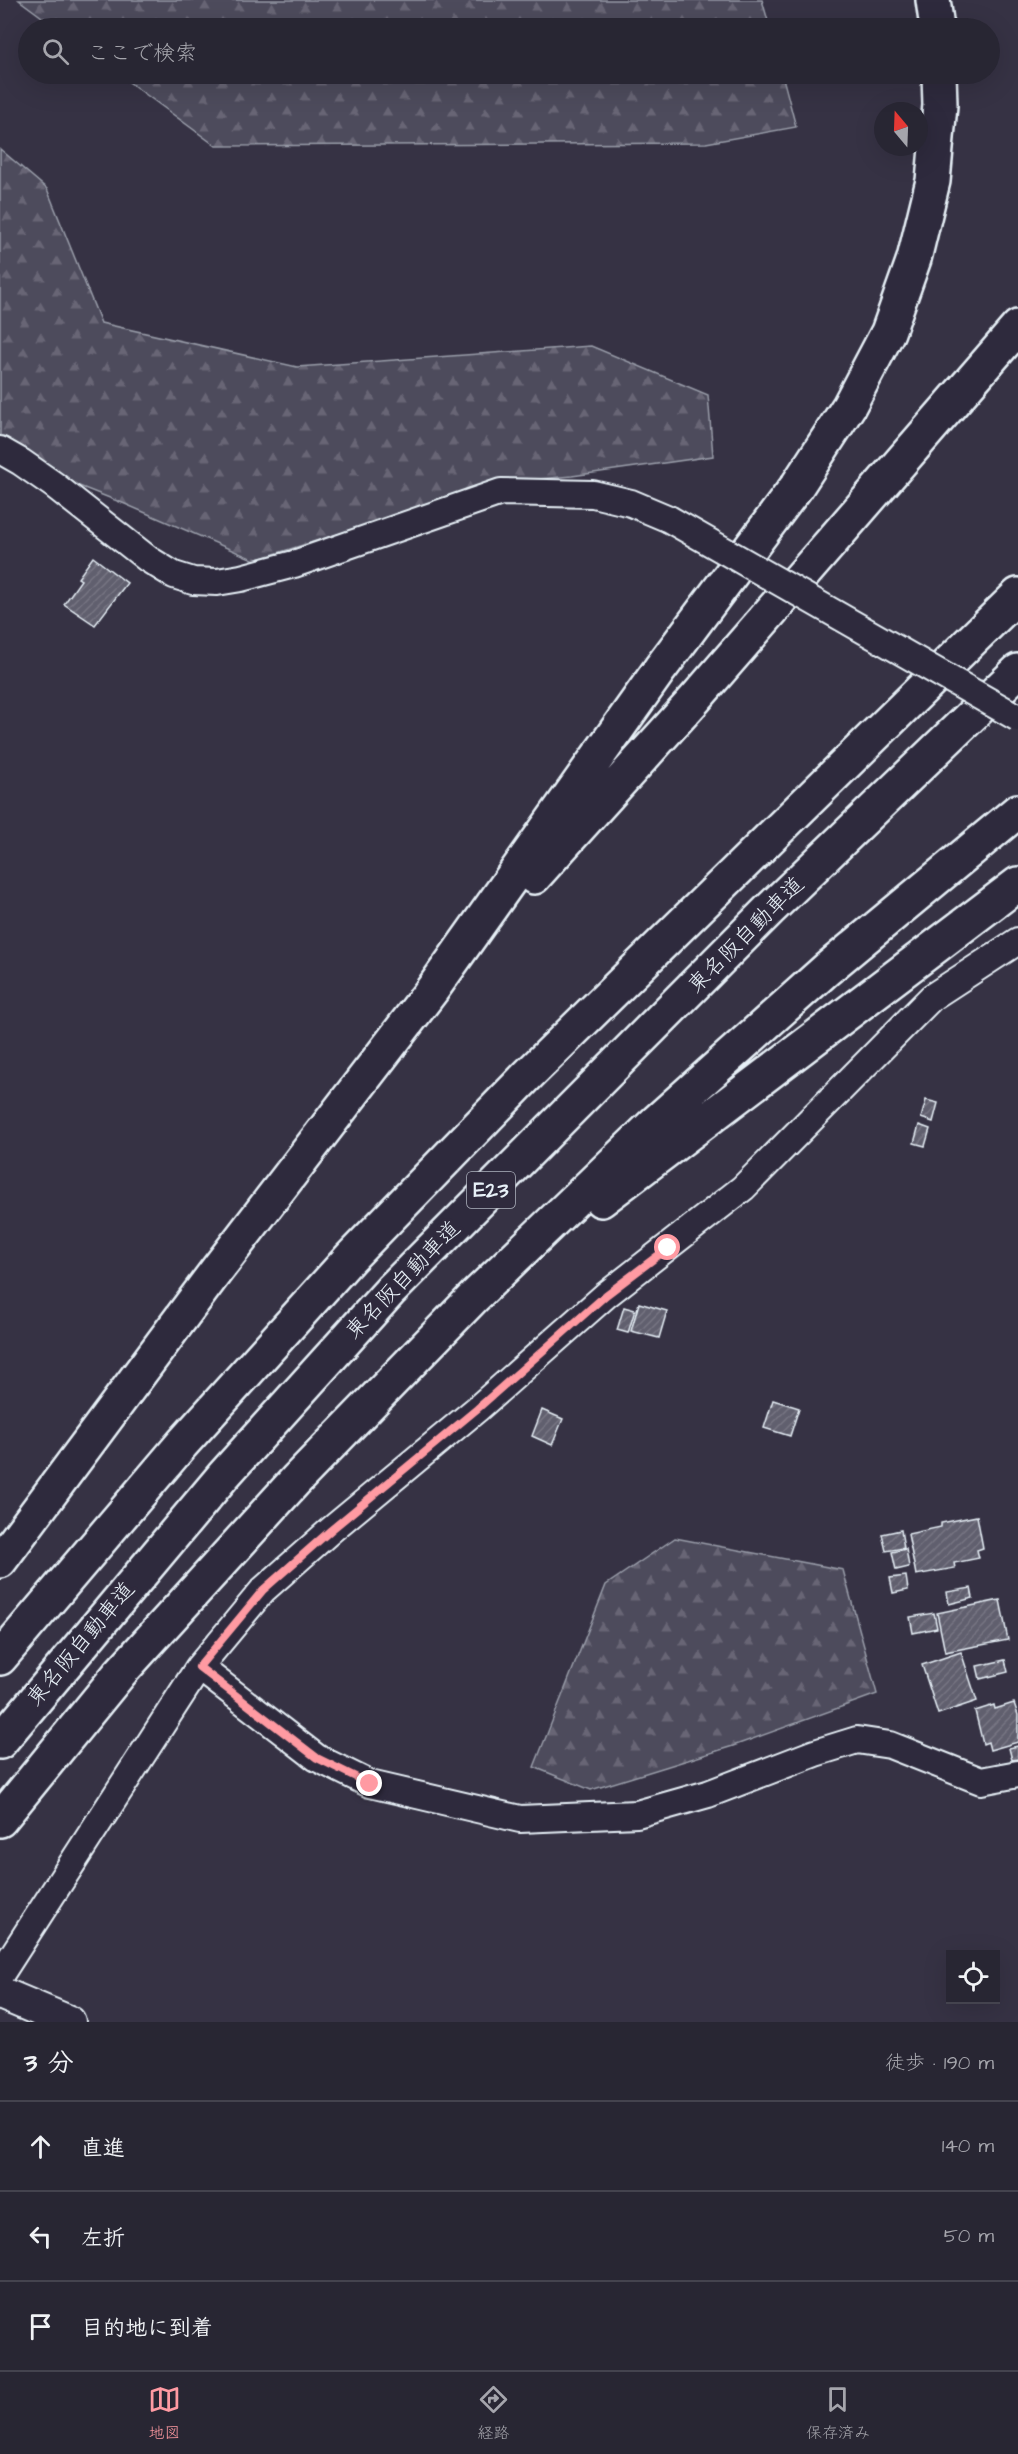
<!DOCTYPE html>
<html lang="ja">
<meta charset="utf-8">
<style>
:root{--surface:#282633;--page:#302e3b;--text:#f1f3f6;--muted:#a5a5ac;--line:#44434e;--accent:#ff9aa2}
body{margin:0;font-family:"Architects Daughter","Klee One",sans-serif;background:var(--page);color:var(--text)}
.controls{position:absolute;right:18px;bottom:18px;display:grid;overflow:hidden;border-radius:0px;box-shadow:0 6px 24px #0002}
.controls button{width:54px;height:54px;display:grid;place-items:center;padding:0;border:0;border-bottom:2px solid var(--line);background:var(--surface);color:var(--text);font:30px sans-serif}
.compass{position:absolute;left:874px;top:102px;width:54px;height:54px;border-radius:50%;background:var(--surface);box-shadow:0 6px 24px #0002;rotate:341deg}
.stop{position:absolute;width:18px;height:18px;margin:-14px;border:4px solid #ff9aa2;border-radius:50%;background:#fff}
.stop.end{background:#ff9aa2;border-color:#fff;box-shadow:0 2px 6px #0008}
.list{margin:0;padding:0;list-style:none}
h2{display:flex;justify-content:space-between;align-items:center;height:78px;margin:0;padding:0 24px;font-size:26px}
h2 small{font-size:20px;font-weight:400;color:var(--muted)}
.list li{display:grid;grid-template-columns:39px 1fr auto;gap:18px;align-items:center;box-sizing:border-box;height:90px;padding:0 24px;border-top:2px solid var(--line)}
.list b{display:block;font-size:22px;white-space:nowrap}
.list em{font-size:20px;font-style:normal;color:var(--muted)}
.icon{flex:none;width:33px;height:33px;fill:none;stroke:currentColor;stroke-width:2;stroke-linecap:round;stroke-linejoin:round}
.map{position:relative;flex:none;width:1018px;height:2022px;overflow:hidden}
.search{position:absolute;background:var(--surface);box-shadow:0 6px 24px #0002;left:18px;right:18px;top:18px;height:66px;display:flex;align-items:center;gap:15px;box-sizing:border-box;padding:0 21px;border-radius:33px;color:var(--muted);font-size:22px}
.sheet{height:348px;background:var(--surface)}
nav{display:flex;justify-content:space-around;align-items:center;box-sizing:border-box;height:84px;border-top:2px solid var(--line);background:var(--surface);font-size:16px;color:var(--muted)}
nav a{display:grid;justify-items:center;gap:3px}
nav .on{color:var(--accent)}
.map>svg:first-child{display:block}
.forest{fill:url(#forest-firs);stroke:#9a9eaa;stroke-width:1.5}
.building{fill:url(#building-hatch);stroke:#e8f1f8;stroke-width:1.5}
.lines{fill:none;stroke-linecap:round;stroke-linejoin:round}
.minor-casing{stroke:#e8f1f8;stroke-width:30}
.tertiary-casing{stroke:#e8f1f8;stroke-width:36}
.motorway-casing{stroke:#e8f1f8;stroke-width:38}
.minor{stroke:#2f2a3d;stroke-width:26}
.tertiary{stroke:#2f2a3d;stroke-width:32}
.motorway{stroke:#2f2a3d;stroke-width:33}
.minor-bridge-casing{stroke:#e8f1f8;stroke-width:30;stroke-linecap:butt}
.minor-bridge{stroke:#2f2a3d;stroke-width:26}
.route{stroke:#ff9aa2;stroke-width:8}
.labels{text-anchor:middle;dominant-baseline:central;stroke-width:6;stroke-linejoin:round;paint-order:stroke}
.shield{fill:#2f2a3d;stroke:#b0b5c0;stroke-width:1.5}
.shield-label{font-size:21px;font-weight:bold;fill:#e8f1f8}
.street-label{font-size:22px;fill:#e8f1f8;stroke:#2f2a3d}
</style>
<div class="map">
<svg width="1018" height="2022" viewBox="0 0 1018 2022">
<defs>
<pattern id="forest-firs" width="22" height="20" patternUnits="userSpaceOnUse" patternTransform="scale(1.5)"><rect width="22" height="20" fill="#4d4b5c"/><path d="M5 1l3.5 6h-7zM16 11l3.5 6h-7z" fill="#676574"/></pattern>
<pattern id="building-hatch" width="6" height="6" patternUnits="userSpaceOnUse" patternTransform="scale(1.5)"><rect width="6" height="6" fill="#605e6e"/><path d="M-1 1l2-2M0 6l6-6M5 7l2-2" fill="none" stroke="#777683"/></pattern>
</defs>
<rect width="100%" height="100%" fill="#363244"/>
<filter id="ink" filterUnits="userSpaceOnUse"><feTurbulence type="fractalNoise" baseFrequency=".0167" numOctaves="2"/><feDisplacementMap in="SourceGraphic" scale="12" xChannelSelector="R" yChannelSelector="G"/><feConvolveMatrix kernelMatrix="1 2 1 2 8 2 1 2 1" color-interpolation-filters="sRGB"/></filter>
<g filter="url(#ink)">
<path class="forest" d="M19,0H762L770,28H57Z
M118,74H782L796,127L706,143L216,146Z
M0,149L47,189L101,323L297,367L591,346L708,395L713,456L572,476L504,482L255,560L125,504L0,455Z
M675,1538L843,1570L877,1694L733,1746L591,1790L534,1767L606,1585Z"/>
<path class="building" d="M93,557L127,583L95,625L64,604L81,580L78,578Z
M926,1100L938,1103L933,1122L921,1118Z
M919,1125L930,1129L925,1146L914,1143Z
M639,1303L667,1311L659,1338L631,1331Z
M624,1307L635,1310L628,1333L617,1330Z
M773,1400L799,1408L790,1436L764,1428Z
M542,1410L563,1419L552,1445L532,1436Z
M977,1516L983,1548L977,1550L979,1558L954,1563L955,1568L916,1575L908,1534L941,1527V1523Z
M901,1530L904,1548L886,1551L882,1534Z
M906,1549L909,1567L896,1570L892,1552Z
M906,1576L908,1590L893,1593L890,1578Z
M971,1588L973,1598L949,1604L947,1592Z
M1000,1600L1008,1640L945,1652L937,1613Z
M934,1613L937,1628L913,1633L910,1617Z
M961,1652L977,1701L938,1714L922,1665Z
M1005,1660L1008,1672L980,1679L977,1666Z
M1014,1703L1018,1715V1742L990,1750L988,1742L983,1744L975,1711L994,1705L995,1709Z
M1018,1746V1759L1012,1760L1009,1748Z"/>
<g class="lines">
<g class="minor-casing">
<path id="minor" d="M0,450L21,462L54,485L148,559L174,575L193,581L217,582L241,578L294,564L501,492L593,494L631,503L669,519
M199,1667L317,1758L370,1784L520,1819L637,1814L708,1794L815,1753L857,1740L890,1745L981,1781L1018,1774
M0,1975L199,1667L263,1590L331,1530L477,1409L606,1295L743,1188L932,997L1018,941"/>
</g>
<g class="tertiary-casing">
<path id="tertiary" d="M0,1993L69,2022"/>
</g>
<g class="motorway-casing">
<path id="motorway" d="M933,0L937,28
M534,877L695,699L1018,327
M601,1200L1018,884
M0,1561L216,1271L432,990L660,669L797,486L849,406L888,332L914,259L933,181L940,105L939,74
M0,1658L182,1444L350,1258L529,1074L1018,595
M0,1742L223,1476L391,1290L769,910L1018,671
M0,1820L120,1673L296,1480L475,1296L657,1121L827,969L1018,811"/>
</g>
<use href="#minor" class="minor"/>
<use href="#tertiary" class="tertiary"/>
<use href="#motorway" class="motorway"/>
<g class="minor-bridge-casing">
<path id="minor-bridge" d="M669,519L1018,718"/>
</g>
<use href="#minor-bridge" class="minor-bridge"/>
</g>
</g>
<g class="lines" filter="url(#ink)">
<path class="route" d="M370,1784L317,1758L199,1667L263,1590L331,1530L477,1409L606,1295L668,1248"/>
</g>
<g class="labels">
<rect class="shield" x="467" y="1172" width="48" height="36" rx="4.5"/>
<g class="shield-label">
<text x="491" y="1190">E23</text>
</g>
<g class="street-label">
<text transform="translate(746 935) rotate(-45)">東名阪自動車道</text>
<text transform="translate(403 1280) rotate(-46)">東名阪自動車道</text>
<text transform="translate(81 1644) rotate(-50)">東名阪自動車道</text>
</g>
</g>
</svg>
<div class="controls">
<button><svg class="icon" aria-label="locate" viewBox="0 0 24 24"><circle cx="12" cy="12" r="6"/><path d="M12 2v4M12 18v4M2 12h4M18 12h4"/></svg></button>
</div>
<svg class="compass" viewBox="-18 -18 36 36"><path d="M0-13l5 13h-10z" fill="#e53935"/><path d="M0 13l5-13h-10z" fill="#a5a5ac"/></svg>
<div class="stop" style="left:668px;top:1248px"></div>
<div class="stop end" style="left:370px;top:1784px"></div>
<div class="search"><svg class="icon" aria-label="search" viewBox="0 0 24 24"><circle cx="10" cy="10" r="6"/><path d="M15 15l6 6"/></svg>ここで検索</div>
</div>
<section class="sheet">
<h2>3 分<small>徒歩 · 190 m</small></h2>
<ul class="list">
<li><svg class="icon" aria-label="ahead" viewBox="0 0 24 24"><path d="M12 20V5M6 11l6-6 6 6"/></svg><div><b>直進</b></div><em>140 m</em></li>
<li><svg class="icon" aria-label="left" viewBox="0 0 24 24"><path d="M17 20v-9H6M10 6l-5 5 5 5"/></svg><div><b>左折</b></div><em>50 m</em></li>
<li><svg class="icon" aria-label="arrive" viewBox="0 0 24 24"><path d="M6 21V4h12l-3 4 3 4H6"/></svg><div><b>目的地に到着</b></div></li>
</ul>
</section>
<nav>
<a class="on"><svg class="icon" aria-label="map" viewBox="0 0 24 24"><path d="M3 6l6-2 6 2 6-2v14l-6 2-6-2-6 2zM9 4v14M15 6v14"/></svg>地図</a>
<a><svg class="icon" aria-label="directions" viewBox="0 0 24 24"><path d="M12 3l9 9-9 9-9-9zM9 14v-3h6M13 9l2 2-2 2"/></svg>経路</a>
<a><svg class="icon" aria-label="saved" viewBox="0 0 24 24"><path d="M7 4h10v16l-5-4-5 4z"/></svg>保存済み</a>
</nav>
